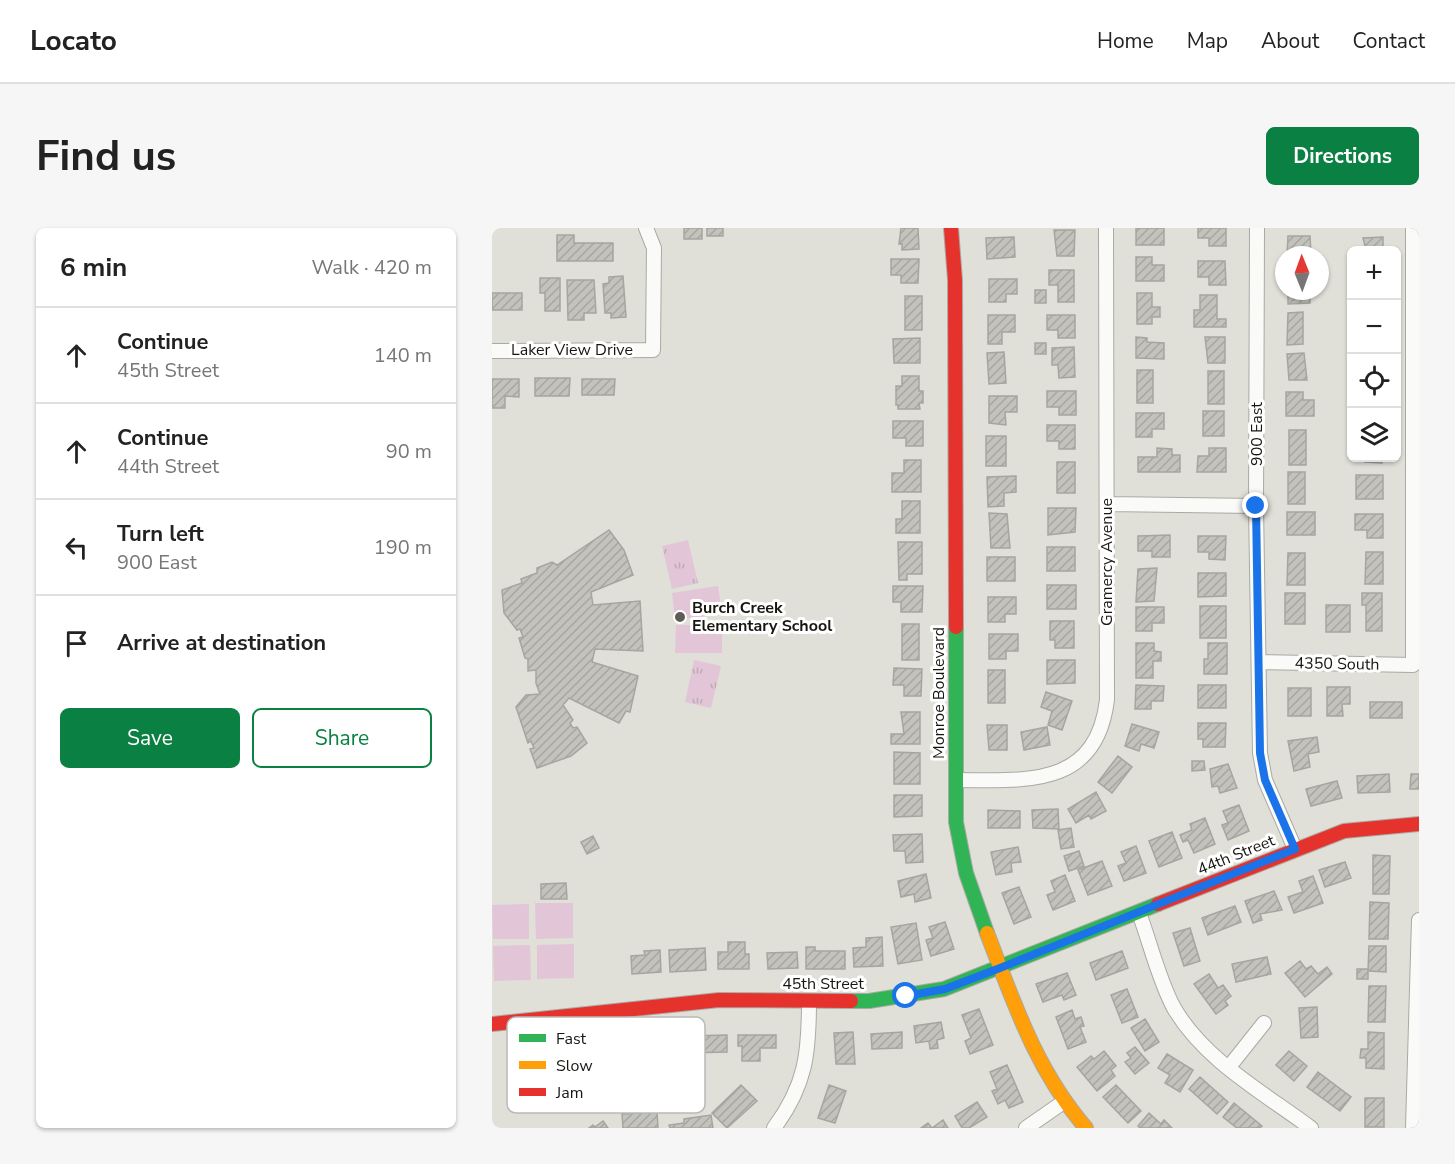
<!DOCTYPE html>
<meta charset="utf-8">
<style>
:root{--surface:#fff;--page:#f6f6f6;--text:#222;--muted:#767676;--line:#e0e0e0;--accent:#0b8043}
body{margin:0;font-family:"Nunito Sans",sans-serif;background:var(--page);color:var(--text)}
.controls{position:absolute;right:18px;top:18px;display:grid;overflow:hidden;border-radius:9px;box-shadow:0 2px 4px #0004}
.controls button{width:54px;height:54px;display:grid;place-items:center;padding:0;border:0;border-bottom:2px solid var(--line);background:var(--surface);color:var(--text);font:30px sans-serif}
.compass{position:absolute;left:783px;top:18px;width:54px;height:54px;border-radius:50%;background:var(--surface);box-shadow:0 2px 4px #0004;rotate:359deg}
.stop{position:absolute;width:18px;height:18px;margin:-14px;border:4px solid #1a73e8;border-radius:50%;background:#fff}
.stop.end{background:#1a73e8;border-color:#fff;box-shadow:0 2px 6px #0008}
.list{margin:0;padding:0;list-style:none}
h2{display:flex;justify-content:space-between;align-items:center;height:78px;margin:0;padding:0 24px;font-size:26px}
h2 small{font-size:20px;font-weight:400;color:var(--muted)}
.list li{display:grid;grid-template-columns:39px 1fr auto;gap:18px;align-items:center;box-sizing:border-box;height:96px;padding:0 24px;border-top:2px solid var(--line)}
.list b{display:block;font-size:22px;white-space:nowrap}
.list p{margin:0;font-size:20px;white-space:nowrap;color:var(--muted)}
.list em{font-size:20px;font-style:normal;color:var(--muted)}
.actions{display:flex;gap:12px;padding:18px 24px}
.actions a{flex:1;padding:14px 0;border:2px solid var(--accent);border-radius:9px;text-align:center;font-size:21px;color:var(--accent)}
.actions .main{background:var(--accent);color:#fff}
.icon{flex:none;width:33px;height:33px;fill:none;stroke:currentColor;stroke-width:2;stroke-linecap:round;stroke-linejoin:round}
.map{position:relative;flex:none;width:927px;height:900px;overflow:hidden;border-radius:9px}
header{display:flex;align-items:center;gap:36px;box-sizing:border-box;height:84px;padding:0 30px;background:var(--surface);border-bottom:2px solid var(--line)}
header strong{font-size:28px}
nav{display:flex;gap:33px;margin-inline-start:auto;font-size:21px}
.intro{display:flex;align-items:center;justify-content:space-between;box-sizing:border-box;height:144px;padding:0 36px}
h1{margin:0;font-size:42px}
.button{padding:15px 27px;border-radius:9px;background:var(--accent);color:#fff;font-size:21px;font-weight:700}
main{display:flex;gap:36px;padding:0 36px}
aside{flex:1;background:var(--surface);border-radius:9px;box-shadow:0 2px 4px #0004}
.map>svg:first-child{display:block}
.park{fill:url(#park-tufts)}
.pitch{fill:#e2c6d7}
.building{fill:url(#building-hatch);stroke:#a6a5a0;stroke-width:1.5}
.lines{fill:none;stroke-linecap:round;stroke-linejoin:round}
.street-casing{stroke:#aaaaa4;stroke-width:16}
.fast-casing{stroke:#aaaaa4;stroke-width:16}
.slow-casing{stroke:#aaaaa4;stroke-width:16}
.jam-casing{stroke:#aaaaa4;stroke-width:16}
.street{stroke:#fafaf9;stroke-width:14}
.fast{stroke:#30b455;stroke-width:14}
.slow{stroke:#ff9f0a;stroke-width:14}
.jam{stroke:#e5322d;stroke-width:14}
.route{stroke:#1a73e8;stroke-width:8}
.poi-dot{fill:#5d5c57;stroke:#fff;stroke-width:2}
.labels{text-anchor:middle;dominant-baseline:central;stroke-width:6;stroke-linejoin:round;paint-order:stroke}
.street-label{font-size:16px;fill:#161511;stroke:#fff}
.poi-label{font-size:16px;font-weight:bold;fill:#161511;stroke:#fff;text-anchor:start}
.key{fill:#fff;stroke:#b9b9b8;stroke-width:1.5}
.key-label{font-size:16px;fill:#161511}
</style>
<header>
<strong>Locato</strong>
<nav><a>Home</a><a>Map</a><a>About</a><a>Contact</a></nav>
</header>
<div class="intro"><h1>Find us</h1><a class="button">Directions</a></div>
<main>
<aside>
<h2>6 min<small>Walk · 420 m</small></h2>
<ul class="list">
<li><svg class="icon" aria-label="ahead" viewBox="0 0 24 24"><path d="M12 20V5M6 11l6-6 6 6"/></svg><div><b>Continue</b><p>45th Street</p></div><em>140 m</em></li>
<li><svg class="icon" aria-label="ahead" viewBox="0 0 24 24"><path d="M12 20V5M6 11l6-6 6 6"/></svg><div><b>Continue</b><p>44th Street</p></div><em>90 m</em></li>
<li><svg class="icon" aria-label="left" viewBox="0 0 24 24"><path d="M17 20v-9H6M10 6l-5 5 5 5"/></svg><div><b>Turn left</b><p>900 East</p></div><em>190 m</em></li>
<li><svg class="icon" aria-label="arrive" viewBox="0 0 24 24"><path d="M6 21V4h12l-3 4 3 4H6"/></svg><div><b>Arrive at destination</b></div></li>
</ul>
<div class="actions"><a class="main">Save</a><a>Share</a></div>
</aside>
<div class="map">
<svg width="927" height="900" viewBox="0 0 927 900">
<defs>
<pattern id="park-tufts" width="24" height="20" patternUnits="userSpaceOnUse" patternTransform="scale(1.5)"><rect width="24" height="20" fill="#e2c6d7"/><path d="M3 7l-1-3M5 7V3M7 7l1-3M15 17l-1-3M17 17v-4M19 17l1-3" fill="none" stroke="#c1a9b8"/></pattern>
<pattern id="building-hatch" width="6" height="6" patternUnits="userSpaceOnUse" patternTransform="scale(1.5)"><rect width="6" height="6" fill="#c3c2bc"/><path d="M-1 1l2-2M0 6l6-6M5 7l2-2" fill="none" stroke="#a7a6a1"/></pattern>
</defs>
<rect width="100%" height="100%" fill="#e0dfd8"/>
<path class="park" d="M196,312L206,355L180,361L170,318Z
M202,432L229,438L219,480L193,474Z"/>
<path class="pitch" d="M226,358L230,386L183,392L180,365Z
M184,397H230V425H183Z
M43,675H81V710L44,711Z
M37,676V711H1L0,677Z
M82,716V750L45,751V717Z
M38,717L39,752L2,753L1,718Z"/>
<path class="building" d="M192,0H210V11H192Z
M215,0H231V8H215Z
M409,0H426L427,21L410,22V16H407Z
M644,0H672V17H644Z
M706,0H734V18H717V10H706Z
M562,2H583L582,28H565Z
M65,7H82V15H121V33H65Z
M796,8H818L819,25L795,27Z
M522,9L523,29L495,31L494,10Z
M891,9V22H874L871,10Z
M644,29H660V37H672V53H644Z
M399,31H427L426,55H409V47H399Z
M706,33H733L734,57H717V49H706Z
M557,42H582V74H566V57H557Z
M131,48L134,89L119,90V85H113L111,56L117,55V49Z
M48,50H68V83H53V65H48Z
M497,51H525V66H514V74H497Z
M75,52H102L104,85H92V92H76Z
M543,62H554V75H543Z
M796,63H818V75L796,76Z
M0,65H30V82H0Z
M645,65H660V79H668V89H660V96H645Z
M708,67H725V91H734V99H702V82H708Z
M413,68H430V102H413Z
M811,84V116L795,117L796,85Z
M496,87H523V104H510V116H496Z
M555,87H583V110H566V102H555Z
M644,109L655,110V114L672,115V131L644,130Z
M713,109H733V135H716Z
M428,110V135H402L401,111Z
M543,115H554V126H543Z
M582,119L583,149L567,150L566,137H560V120Z
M512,124L514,155L497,156L495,125Z
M812,125L815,152H797L795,126Z
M645,142H661V175H645Z
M716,143H732V176H716Z
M410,148H427V163H431V175H427L428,181H406V177H404V158H410Z
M43,150H78L77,168H43Z
M0,151H27V169L13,168V180H0Z
M90,151H123L122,167H90Z
M555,163H584V187H567V179H555Z
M794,164H811V172H822V188H794Z
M497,168H525V184H513L514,197L497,195Z
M711,183H732V208H711Z
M644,185H672V201H660V209H644Z
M401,193H431V218H414V210H401Z
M555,197H583V221H567V213H555Z
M797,202H814V237H797Z
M494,208H514V238H494Z
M665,220L680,221V227H688V244H646V229H665Z
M717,220H734V244H705L706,228H717Z
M874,230H890V235L873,234Z
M412,232H429V264H400V245H412Z
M565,234H583V265H565Z
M796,244H813V276H796Z
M864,247H891V271H864Z
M524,248V264L512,265V278L496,279L495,249Z
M410,273H428V305H404V291H410Z
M556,280H584L583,304L556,307Z
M795,284H823V307H795Z
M497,285L515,286L518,320H499Z
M863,286H891V310H875V302H863Z
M117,302L132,322L141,347L99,364L101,377L148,373L151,423L103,421L100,434L146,448L138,484L134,483L127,495L77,470L71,477L81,492L78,495L81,500L85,499L95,515L79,528L45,540L38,521L42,520L39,513L36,515L24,479L34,467L48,466L44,455V442L36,443V431L33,430L27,410L31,409L28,401L25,402L12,385L10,362L30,355L29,351L45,345V340L60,334L65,337Z
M678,307V329H660V323H646V308Z
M706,308H734L733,332L717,331V324H706Z
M406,314H430V346H415V352H407Z
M555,319H583V343H555Z
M874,324H891V356H873Z
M796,325H813V357H795Z
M495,329H523V353H495Z
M665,340L662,373L644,374L646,341Z
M706,345H734V368L706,369Z
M555,357H584V381H555Z
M401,358H431L430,384H409V374H401Z
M793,365H813V396H793Z
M870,365H890V403H874V377H870Z
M496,369H524V386H513V394H496Z
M834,377H858V404H834Z
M708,378H734V410H708Z
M644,379H672V395H660V403H644Z
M558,393H582V420H563V412H558Z
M410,396H427V432H410Z
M497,406H526V423H514V431H497Z
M644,415H662V423L669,424V433H661V450H644Z
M716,415H735V446H712V431H716Z
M555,432H583V455L555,456Z
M402,440L430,441L429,468H412V457H401Z
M496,442H513V475H496Z
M644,457L672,458L671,473H659V481H643Z
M706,457H734V480H706Z
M835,459H858V476H850L851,488H835Z
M796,460H819V488H796Z
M554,464L580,473L570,502L556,497L560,483L549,479Z
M878,474H910V490H878Z
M409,484H428V516H399V506H412Z
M706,495H734L733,519H711V511H706Z
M640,496L667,504L662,520L649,516L647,523L633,518Z
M495,497H515V522H497Z
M555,499L558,517L532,522L529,504Z
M825,509L827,524L816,526L818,539L802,543L796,513Z
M402,524L428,525V556H402Z
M626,528L640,539L620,565L606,554Z
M700,533H712L713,542L700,543Z
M736,536L745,560L728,565L726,558L720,559L718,541Z
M897,546L898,564L866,565L865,548Z
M919,546H927V561H918Z
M845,553L850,570L819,578L814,561Z
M604,564L614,583L599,591L597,587L584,595L576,581Z
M402,567H430V588L402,589Z
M747,577L757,603L736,612L730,597L736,595L731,583Z
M566,581L567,601L541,600L540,582Z
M496,582L528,583V600H496Z
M713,590L723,616L702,625L696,612L691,614L688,607L700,602L698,596Z
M579,600L582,619L569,621L566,602Z
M680,604L690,630L667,639L657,613Z
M430,606L431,634L414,635L413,623H402L401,607Z
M101,608L107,620L95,626L89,614Z
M644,618L654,645L632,653L626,638L634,635L629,624Z
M526,619L529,634L519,635L520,644L504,647L499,624Z
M587,623L592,638L577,643L572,628Z
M881,627L898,628L897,666H881Z
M610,633L620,658L596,667L586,642Z
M853,634L859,650L833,659L827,642Z
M434,646L439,670L423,674L422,666L409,669L406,653Z
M573,647L583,673L561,682L555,667L563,664L559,653Z
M821,648L831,675L802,685L796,669L811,664L807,653Z
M74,655L75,671H49V656Z
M527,659L539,689L522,696L510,665Z
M782,663L790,682L768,686L770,692L761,695L753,673Z
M878,674L897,675L896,711H877Z
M743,678L749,694L716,707L710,690Z
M453,694L462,721L439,728L434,712L441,710L437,699Z
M424,695L430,732L406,736L399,699Z
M698,700L708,733L692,738L681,705Z
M390,709L391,738L362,739L361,720L374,719V710Z
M236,714H253V726H257V741H226V724H236Z
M877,718H894V744L876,743Z
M314,719H323V723H353V741H314Z
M213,720L214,742L178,744L177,722Z
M168,722L169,744L140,746L139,728L153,727L152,723Z
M630,723L636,740L604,752L598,735Z
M305,724L306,740L276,741L275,725Z
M775,729L779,746L744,754L740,736Z
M808,733L814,741L819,738L826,746L835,739L840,746L813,769L793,745Z
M865,741H876V751H865Z
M575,745L584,767L572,772L570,767L551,774L544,756Z
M717,746L726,760L731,757L739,768L733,773L736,777L724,786L702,756Z
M877,758H894L893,794H876Z
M635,761L646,789L630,795L619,767Z
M825,779L826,809L809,810L807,780Z
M487,781L501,817L478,826L473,813L479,810L470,787Z
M580,782L583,791L589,789L592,798L588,799L594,814L576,821L564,789Z
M653,791L667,814L653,823L639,800Z
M449,794L452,810L445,812L446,820L438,821L437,813L424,815L422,798Z
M361,804L363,836H344L342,805Z
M410,804V820L380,821L379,806Z
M876,804L892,805V841L874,840V830H868L869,821H876Z
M235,807V824L192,825V808Z
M246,807H284V820H268V833H250V818H246Z
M643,819L657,835L643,846L633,834L639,830L635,825Z
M612,823L624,838L619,842L623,848L605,863L585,839L599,828L602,831Z
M797,823L815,838L802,853L784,837Z
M675,826L701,842L688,864L673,855L678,847L666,840Z
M515,837L531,874L517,880L513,872L506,876L500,863L505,861L498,844Z
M826,844L859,869L848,883L815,859Z
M708,849L736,874L725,886L697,861Z
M249,857L265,873L235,900L220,885Z
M337,857L354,863L343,895L326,890Z
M624,857L649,883L636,895L611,869Z
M873,870H892V899H873Z
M485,874L495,889L477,900H470L463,888Z
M742,875L770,898L768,900H745L731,889Z
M165,884L166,900H131L130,886Z
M657,885L669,896L672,892L680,900H648L646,898Z
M219,887L221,900H178L177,897L192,895V891Z
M451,892L456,900H429L436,895L440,900Z
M111,893L116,900H97L101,897L103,899Z"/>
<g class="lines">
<g class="street-casing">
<path id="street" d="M765,0L764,278L768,525L773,552L803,621
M0,123L161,122L162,20L154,0
M615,276L764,278
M768,434L921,437V0
M464,552C533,552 604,561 615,472L614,0
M647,685C658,714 667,753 682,780C712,832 772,865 819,900
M737,839L772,795
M282,900C314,857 317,825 317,773
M534,900L570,875
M921,900L927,692"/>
</g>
<g class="fast-casing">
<path id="fast" d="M464,399V594L474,645L495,705
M359,773H377L452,761L666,676"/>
</g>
<g class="slow-casing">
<path id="slow" d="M495,705C522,775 544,842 594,900"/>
</g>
<g class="jam-casing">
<path id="jam" d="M459,0L463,52L464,399
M666,676L852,603L927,596
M0,796L227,772L359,773"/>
</g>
<use href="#street" class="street"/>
<use href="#fast" class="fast"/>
<use href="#slow" class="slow"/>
<use href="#jam" class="jam"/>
</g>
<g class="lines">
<path class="route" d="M414,768L453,761L508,740L803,621L773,552L768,525L764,278"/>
</g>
<circle class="poi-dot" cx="188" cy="389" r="6"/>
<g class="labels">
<g class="street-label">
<text x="80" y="122">Laker View Drive</text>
<text transform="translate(765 206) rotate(-90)">900 East</text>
<text transform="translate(615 334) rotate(-90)">Gramercy Avenue</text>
<text transform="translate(845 436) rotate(1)">4350 South</text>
<text transform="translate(447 465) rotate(-90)">Monroe Boulevard</text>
<text transform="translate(744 627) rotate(-22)">44th Street</text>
<text x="331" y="756">45th Street</text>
</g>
<g class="poi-label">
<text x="200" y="380">Burch Creek<tspan x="200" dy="18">Elementary School</tspan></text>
</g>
</g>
<rect x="15" y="789" width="198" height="96" rx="9" class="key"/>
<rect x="27" y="806" width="27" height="8" fill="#30b455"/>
<rect x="27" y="833" width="27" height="8" fill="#ff9f0a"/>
<rect x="27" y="860" width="27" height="8" fill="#e5322d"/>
<g class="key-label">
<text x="64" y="816">Fast</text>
<text x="64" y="843">Slow</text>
<text x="64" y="870">Jam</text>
</g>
</svg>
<div class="controls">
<button>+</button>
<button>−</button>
<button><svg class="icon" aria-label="locate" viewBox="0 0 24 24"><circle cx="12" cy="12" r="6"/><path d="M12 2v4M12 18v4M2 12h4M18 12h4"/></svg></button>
<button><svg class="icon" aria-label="layers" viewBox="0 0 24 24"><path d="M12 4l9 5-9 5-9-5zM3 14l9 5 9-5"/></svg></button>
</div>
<svg class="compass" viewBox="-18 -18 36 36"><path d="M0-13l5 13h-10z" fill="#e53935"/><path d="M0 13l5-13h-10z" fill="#767676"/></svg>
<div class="stop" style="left:414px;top:768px"></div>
<div class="stop end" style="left:764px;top:278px"></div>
</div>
</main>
